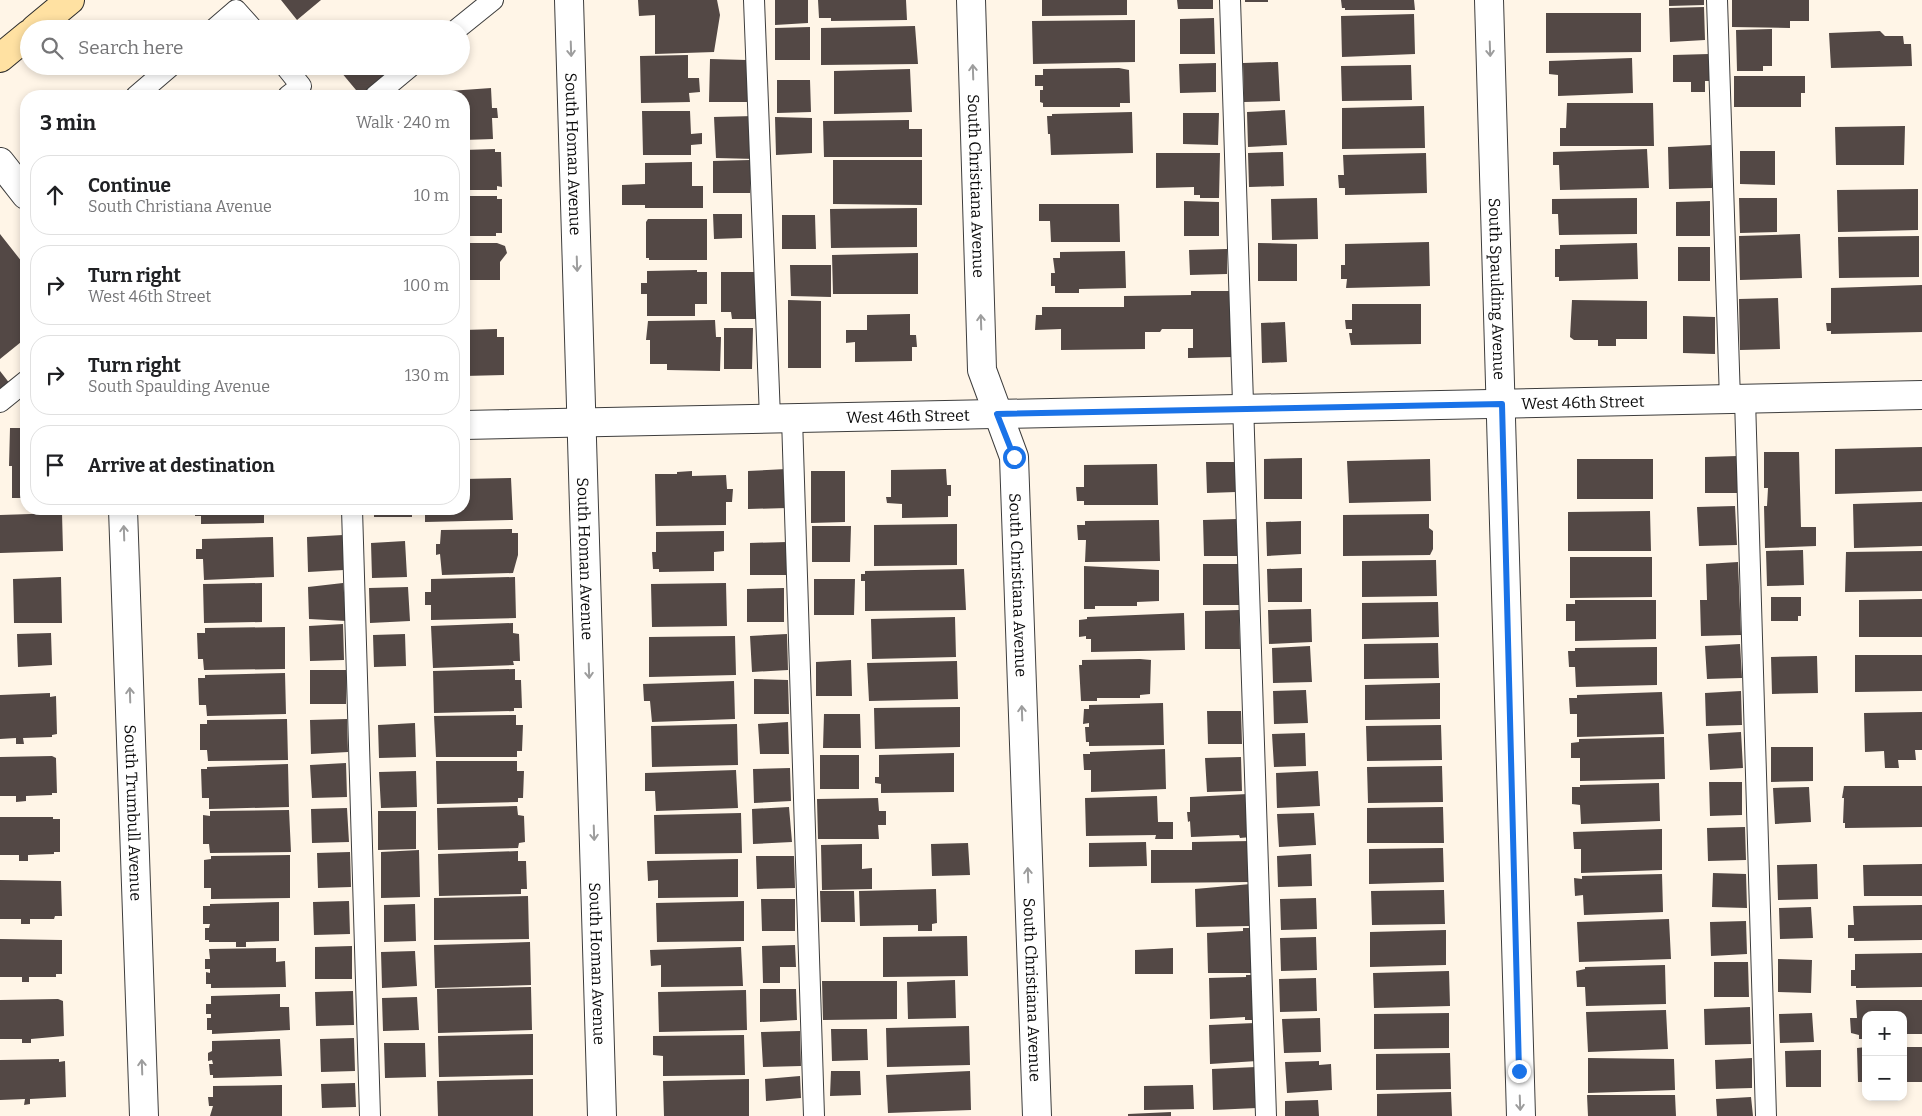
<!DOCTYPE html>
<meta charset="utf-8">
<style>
:root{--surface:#fff;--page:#f6f6f6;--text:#202124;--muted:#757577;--line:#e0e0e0}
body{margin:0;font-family:Bitter,serif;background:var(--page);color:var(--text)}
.controls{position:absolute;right:15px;bottom:15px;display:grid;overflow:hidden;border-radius:10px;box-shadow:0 2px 8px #0003}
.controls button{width:45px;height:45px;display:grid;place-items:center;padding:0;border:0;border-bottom:1px solid var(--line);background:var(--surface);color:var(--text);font:25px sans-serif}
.stop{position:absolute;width:15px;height:15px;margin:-11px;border:4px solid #1a73e8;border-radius:50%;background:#fff}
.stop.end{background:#1a73e8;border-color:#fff;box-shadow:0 1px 5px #0008}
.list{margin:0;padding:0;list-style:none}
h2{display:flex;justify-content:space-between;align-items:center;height:65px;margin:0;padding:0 20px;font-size:21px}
h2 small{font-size:16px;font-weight:400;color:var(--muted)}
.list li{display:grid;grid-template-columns:32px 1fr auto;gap:15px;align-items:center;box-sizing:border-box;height:80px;margin:0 10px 10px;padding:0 10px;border:1px solid var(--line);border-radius:20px}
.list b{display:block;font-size:19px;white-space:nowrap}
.list p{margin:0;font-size:16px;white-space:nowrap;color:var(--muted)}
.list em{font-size:16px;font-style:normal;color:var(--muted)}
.icon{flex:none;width:28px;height:28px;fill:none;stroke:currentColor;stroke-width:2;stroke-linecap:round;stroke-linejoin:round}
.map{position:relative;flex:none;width:1922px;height:1116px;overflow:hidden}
.search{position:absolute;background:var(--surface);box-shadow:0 2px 8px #0003;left:20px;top:20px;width:450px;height:55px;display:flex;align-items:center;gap:12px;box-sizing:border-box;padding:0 18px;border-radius:28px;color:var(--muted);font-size:19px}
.panel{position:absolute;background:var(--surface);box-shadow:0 2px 8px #0003;left:20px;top:90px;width:450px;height:425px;border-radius:20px}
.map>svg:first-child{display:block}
.building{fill:#534845}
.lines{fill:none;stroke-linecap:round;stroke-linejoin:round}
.service-casing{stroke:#3d3d3d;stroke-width:22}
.minor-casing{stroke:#3d3d3d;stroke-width:30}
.secondary-casing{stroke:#2c2c2c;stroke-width:30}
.service{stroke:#fff;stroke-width:20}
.minor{stroke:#fff;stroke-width:28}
.secondary{stroke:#ffe1a2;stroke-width:28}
.oneway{stroke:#9d9d9d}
.route{stroke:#1a73e8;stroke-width:6}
.labels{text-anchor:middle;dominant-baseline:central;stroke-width:5;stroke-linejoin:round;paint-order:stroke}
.street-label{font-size:16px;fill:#0a0a0a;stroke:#fff}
</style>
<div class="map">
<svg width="1922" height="1116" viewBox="0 0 1922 1116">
<rect width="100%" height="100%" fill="#fff5e7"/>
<path class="building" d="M281,0H321L297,20Z
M638,0H717L720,15L714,52L655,54V15L639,16Z
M775,0H808V23L775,25Z
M818,0H906L907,20L831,21V18H819Z
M1042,0H1127V15L1042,16Z
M1177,0H1213V9H1178Z
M1245,0H1268V2H1245Z
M1341,0H1414L1415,10H1345V8H1342Z
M1669,0H1704V5L1669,6Z
M1732,0H1809V21H1790V28L1732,27Z
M1704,7L1705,40L1670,42L1669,8Z
M1546,13H1641V52L1546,53Z
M1414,14L1415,54L1342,57L1341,16Z
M1214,18L1215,54H1180V19Z
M1135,20V62L1033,64L1032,21Z
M915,26L918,64L821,65V28Z
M810,27V60H775V28Z
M1772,29V66H1763V71H1737L1736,30Z
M1880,31L1885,36H1903L1904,44H1911L1912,66L1831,68L1829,33Z
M1709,54V81H1705V92H1691V82H1673V55Z
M688,55V78H699L700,92L689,93L690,102L641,103L640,56Z
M1632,58L1633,93L1558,96V75L1549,74V61Z
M710,59L747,60V102H709Z
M1276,62H1278L1280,101L1244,102L1243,63Z
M1216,63V92L1180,93L1179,64Z
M1411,65L1412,100L1342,101L1341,66Z
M336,66H382L388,74L361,96Z
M1119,68L1129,70L1130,103H1120V107H1043V103L1040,102V90H1043V86H1035V75H1043V69Z
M910,69L912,112L834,114V71Z
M1734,76H1805V93H1801V107H1734Z
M777,80H810L811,112L777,113Z
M491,88L492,108H497L498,118H492L493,139L464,140V96H449V91Z
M1567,103H1653L1654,146H1560V128H1566Z
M1424,106L1425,148L1342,149V108Z
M1285,110L1287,145L1248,147L1247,112Z
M642,111H690L691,134L702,133V144L691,145V155H643Z
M1132,112L1133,153L1051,155L1050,134H1048L1047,116H1052V114Z
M1183,113H1219L1218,145L1183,144Z
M754,116L756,159L716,158L714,117Z
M775,117L812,118V153L776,155Z
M909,120V129H922V157H824L823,121Z
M1905,126L1904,165H1836L1835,127Z
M1711,145L1712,188L1669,189L1668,147Z
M495,149V152H501L502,187L497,186V190H464V150Z
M1647,149L1649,188L1560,190L1559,165H1553V152Z
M1740,151H1775V185L1740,184Z
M1283,152L1284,186L1249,187L1248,153Z
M1156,153H1220L1219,198H1200V195H1194V187L1156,188Z
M1426,153L1427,193L1345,195V188H1339L1338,175H1344L1343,155Z
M750,160V193H713V161Z
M833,160H922V205L833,204Z
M692,162V186H703V208H645V205H622V185L645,184V163Z
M1918,189V230L1838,232L1837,190Z
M464,196H497V199H502V233H496V236H464Z
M1317,198L1318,239L1272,240L1271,199Z
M1637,198V234L1559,235L1558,214H1552V199Z
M1739,198H1777V232L1740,233Z
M1184,201L1219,202V236H1184Z
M1710,201V236H1676V202Z
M1039,204H1119L1120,242H1051L1050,221H1039Z
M917,208V247L831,248L830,209Z
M713,214H742V238L714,239Z
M782,215H815L816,249H782Z
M648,219H707V260H649V258H646V222Z
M0,234L26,267V302L20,307L26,315V338L0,359Z
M1800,234L1802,278L1740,280L1739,236Z
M1919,236V277L1839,278L1838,237Z
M1429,242L1430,286L1346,288L1347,279H1341V265H1345V244Z
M464,243H497L505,246L507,253L500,262V280H464Z
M1258,243L1297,244V281H1258Z
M1637,243L1638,279L1559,281V277H1555V249H1560V245Z
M1678,247H1710V281H1678Z
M1227,249V274L1190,275L1189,250Z
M1125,251L1126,288L1079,289V293H1055V286H1051V273H1055L1053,258H1060V252Z
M918,253V294H833L832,255Z
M790,265H831V297L791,296Z
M697,270V272H707V304H695V316H647V294H641V283H647V271Z
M721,272H761L760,319H732L731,312H721Z
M1922,285V332L1831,334V331H1827L1826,323H1831V288Z
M1191,291H1234V357L1188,358V348H1193V329H1162L1160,332H1145V349L1061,350V329L1035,330L1036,315H1042V307H1124V296L1191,295Z
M1778,298L1780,349L1740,350L1739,299Z
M788,300L821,301V368H788Z
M1572,300L1647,301V339H1616V346H1598V340H1574L1570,337Z
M1352,304H1421V344L1351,345L1349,333H1352V329H1346L1345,320H1352Z
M910,314V335H916L917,347H912V361L855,362V342L846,343V330H867V315Z
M1683,316L1715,317V354L1683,353Z
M715,320L716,337H721L720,371L667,370V364H650V340H646L648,321Z
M1285,322L1287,362L1262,363L1261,323Z
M724,328H753L752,369H724Z
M497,329V337H504V375L464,376V330Z
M0,371L14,389L0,401Z
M10,428H26V498H12V466H9Z
M1922,447V491L1835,494V449Z
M1764,452H1799L1801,527H1816V546L1765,548L1764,506H1767L1768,488H1764Z
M1738,456L1739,493H1705V457Z
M1302,458V499H1264V459Z
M1430,459L1431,501L1349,503L1347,461Z
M1577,459H1653V499H1577Z
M1206,462H1235L1236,492L1207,493Z
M1157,464L1158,505H1084V501H1077L1076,487H1084V465Z
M786,469L787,508L748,509V471Z
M946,469L947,485H951V496H948V517L902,518V504L887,503L886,497H891V470Z
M692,471V476L726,475L727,489H733L732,502H726V525L656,526L655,474H677V472Z
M811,471H845V522L811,523Z
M511,478L513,520L425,522V509H464V479Z
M1922,502V546L1854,548L1853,504Z
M1735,506L1737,545L1699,546L1697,507Z
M195,509H276V512H264V523L201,524V516H195Z
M374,509H412V517H374Z
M1650,511L1651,551H1568V512Z
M62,513L63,551L0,553V515Z
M1429,514V528L1433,531V549L1430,555L1343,556V515Z
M1237,519V556H1204L1203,520Z
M1159,520L1160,561L1085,562L1086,540H1078L1077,525H1085V521Z
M1301,521V554L1267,556L1266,522Z
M957,524V565L874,566V525Z
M812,526H851L850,562H812Z
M512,529V533H518V555L513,573L442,575L440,554L436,555V544H440L441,530Z
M724,531V551L714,552V571L659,572V569H653L652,552H656V532Z
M343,535L344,570L308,572L307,537Z
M273,537L274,577L204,580L203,559H196V549H202V539Z
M405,541L407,577L372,578L371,543Z
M787,542L788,575H750V543Z
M1803,550L1804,585L1767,586L1766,551Z
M1922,551V591L1845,592L1846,552Z
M1570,557H1652V597L1570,598Z
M1436,560L1437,596L1362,597V561Z
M1738,562L1741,635L1701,636L1700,600H1707L1706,564Z
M1203,564H1239V605H1203Z
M1084,566L1159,570V601L1137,602V606H1095V609H1084Z
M1302,568V602H1268L1267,569Z
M964,569L966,610L865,611V581H861V574H865V571Z
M61,577L62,623H14L13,579Z
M515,577L516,618L431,620V605H425V592H431V579Z
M814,579H855L854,615H814Z
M262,583V622L204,623L203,584Z
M343,583L347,621L309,619L308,587Z
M726,583L727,626L652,627L651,584Z
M408,587L410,621L370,623L369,588Z
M784,588V622H747V589Z
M1771,597H1801V616H1798V621H1771Z
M1922,599V637H1859V600Z
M1575,600H1656V639L1575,641V621H1566V604H1575Z
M1438,602L1439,637L1362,639V603Z
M1311,609L1312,642L1269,644L1268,610Z
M1239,610L1240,649H1205V611Z
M1184,613L1185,650L1091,652V639H1086V636L1079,637V620L1087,619V617Z
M955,617L956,657L872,659L871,619Z
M513,623V633L519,634L520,661H513L514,665L433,668L431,626Z
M343,624L344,660L310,661L309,626Z
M285,627V669L204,670L203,659H198L197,633H205V628Z
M51,633L52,665L18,667L17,634Z
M405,634L406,666L374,667L373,635Z
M787,634L788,670L752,672L750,636Z
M735,636L736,675L649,677V637Z
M1438,643L1439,678L1364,679V644Z
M1740,644L1742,678L1707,679L1705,646Z
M1310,646L1312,682L1273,683L1272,648Z
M1657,647V685L1576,687L1575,667H1569L1568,651H1575V648Z
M1855,655H1922V691L1855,692Z
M1817,656L1818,693L1772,694L1771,657Z
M1140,659L1151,660L1150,694L1140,695V698H1097V701H1081L1079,665H1082V660Z
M851,660L852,696H816V662Z
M957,661L958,699L869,701L867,663Z
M515,669V680H521L522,708H514V711L434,713L433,671Z
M310,670H347L346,704H310Z
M285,673L286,714L207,716L206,705H199L198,678H205V675Z
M754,679L788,680L789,714H754Z
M734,681L735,719L652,722L650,701H644L643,684Z
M1440,683V719L1365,720V685Z
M1306,690L1308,723L1274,724L1273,691Z
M1741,691L1742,725L1706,726L1705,693Z
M1662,692L1664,734L1577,737V714H1570L1569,698H1577V695Z
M50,693V697L56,696L57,734L52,735V737L23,738L24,744H16V738L0,739V695Z
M1163,703L1164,745L1089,746V742H1086L1085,727H1089V723L1083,724L1084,709H1089V705Z
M960,707V747L875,749L874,708Z
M1207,711H1241L1242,744H1208Z
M1922,712V750H1915L1916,760H1898L1899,768H1885L1884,751L1865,752L1864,713Z
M824,714H860L861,748H823Z
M516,715V725H523L522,751H517V757H436L434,716Z
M287,719L288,760L208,761L207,750H200V724H207V720Z
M347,719L348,752L311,754L310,720Z
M788,722L789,754H760L758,724Z
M415,723L416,757L379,758L378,725Z
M737,724L738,765L652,767L651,726Z
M1441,725L1442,760L1367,761L1366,726Z
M1741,732L1743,768L1710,770L1708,734Z
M1305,733L1306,766L1274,767L1272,734Z
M1664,737L1665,779L1580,781V758H1571V743L1579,742V739Z
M1771,747H1813V781L1771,782Z
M1165,749L1166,789L1091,792V770H1084L1083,754H1090V752Z
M954,753V792L881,793V784L875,783V777H879V755Z
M820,755H859V789H820Z
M52,756L56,758L57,793H52V795L26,796V801L16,802V796H0V757Z
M1241,757L1242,791L1207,792L1205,758Z
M436,761H517V771H524L523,798H518V802L437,804Z
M346,763L347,797L312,798L310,765Z
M288,764L289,807L209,809V798H202L201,769H207V767Z
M1442,766L1443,802L1368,803L1367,767Z
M790,768L791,801L754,803L753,769Z
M736,770L738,808L656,811L655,791H645V773Z
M416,771L417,807L381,808L379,772Z
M1318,771L1320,806L1277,808L1276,773Z
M1709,782H1742V815L1710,816Z
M1659,783L1660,821L1581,824L1580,805L1572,804V787H1580V785Z
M1844,786H1922V827L1845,828V823H1843L1844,798H1842Z
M1809,787L1811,822L1775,824L1773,788Z
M1248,794L1251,837L1240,838L1239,835L1191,837L1190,821L1188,822L1187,812H1190V797Z
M1157,796L1158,822H1173V839H1155L1156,835L1086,836L1085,798Z
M878,798L879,811H886V825H878L879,839H818L817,799Z
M517,806L518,815L524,816L525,842L519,843L518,848L438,850L437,808Z
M789,807L792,842L753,844L752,809Z
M1443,807L1444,843H1367V808Z
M347,808L349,842L312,843L311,809Z
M289,810L291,852L210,853L209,844H203V815L210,816V811Z
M378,811H416V849L378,850Z
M741,813L742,853L655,854L654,815Z
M1314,813L1316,845L1279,847L1277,814Z
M0,817H53V819H60V852H54V854L28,855V861H19V855H0Z
M1745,827L1746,860L1708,861L1707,828Z
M1662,829V870L1581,873V849H1574L1573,832Z
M1251,841V882L1151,883V850H1192V842Z
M1146,842L1147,866L1089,867V843Z
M968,843L970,875L932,876L931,844Z
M862,844V869L872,868V889L822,890L821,845Z
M1443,848L1444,882L1369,884V849Z
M419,850L420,897L381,898V852Z
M518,851V861H526L527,889H521V894L439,896L438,854Z
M350,852L351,887L318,888L317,853Z
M1311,854L1312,886L1278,887L1277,856Z
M290,855V898L211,899V888H204V860L211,859V856Z
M756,856H794L795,888L757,889Z
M738,859V897L658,898V880L648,881L647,861Z
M1817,864L1818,899L1778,900L1777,865Z
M1922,864V896H1864L1863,865Z
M1713,873L1746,874L1747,908L1712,907Z
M1662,874L1663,912L1584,915L1583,895L1575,896L1574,878L1582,879V876Z
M0,880L61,881L62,916H55L54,919H30V924H21V919H0Z
M1251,884L1252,912H1249L1250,926L1196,927L1195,889Z
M936,889L937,923L932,924V931H918V925L860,926L859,891Z
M1444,890L1445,924L1372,925L1371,891Z
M820,891H854L855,922H821Z
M528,896L529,939L434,940V898Z
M1316,898L1317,929L1281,930L1280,899Z
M761,899H795V931H762Z
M349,901L350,934L314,935L313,902Z
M744,901V941L657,942L656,903Z
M279,902V941L246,942V947H236V942H209V940H205V928H209L210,924H203V906H210V904Z
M415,904L416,941L384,942V905Z
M1922,905V940L1854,941V938H1848V925H1854L1853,906Z
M1811,907L1813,938L1780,939L1779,908Z
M1669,919L1671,959L1579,962L1577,922Z
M1746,921L1747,954L1711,956L1710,922Z
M1243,928H1252L1253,973H1208L1207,933L1243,931Z
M1446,930V965L1370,967V932Z
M967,936L968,976L883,977V937Z
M1316,937L1317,970L1281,971L1280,938Z
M0,939L62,940V974H56V977H29V982H22V977H0Z
M530,942L531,985L435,988L434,945Z
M795,945L796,967H780V983H763L762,946Z
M352,946V979H315V947Z
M741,947L743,986L661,987V965L651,966L650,950Z
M276,948V962L285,961L286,987L211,988V984H206V972L210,973V969H205V959H210L209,949Z
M1173,948V974H1135V950Z
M415,951L417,986L382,988L381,952Z
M1922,953V987L1856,988V986H1851V970H1855V954Z
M1778,959L1812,960L1811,993L1778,992Z
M1714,962H1748L1749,997H1714Z
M1665,965L1666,1004L1586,1006L1585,987H1577L1576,971L1585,969V967Z
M1449,971L1450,1006L1374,1008L1373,973Z
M1246,975H1254L1256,1020H1245V1017L1210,1019L1209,978L1246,977Z
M1316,978L1317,1011L1280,1012L1279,979Z
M955,980L956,1018L908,1019L907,982Z
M822,981H897V1019L823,1020Z
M531,987L532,1030L438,1033L437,989Z
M760,989H796L797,1020L760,1022Z
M746,990L747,1030L659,1032L658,992Z
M353,991L354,1025L316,1026L315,992Z
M280,994V1007H289L290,1030L212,1034V1030H207V1018H211V1014H206V1004H211V996Z
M417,997L419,1030L383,1031L382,998Z
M58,999L63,1001L64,1036L31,1039V1043H22V1039H0V1000Z
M1856,1000H1922V1034H1903V1015H1866V1039H1859V1035L1851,1033L1850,1018H1857Z
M1750,1007L1751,1044L1705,1045L1704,1009Z
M1666,1010L1668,1049L1588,1052L1586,1012Z
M1449,1013V1048L1374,1049V1014Z
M1812,1013L1814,1042L1780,1043L1779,1014Z
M1320,1018L1321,1052L1284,1053L1282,1019Z
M1255,1023L1257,1061L1210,1064L1209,1025Z
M969,1026L970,1065L887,1067L886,1028Z
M831,1029H867L868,1060L832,1061Z
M800,1031L801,1066L763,1067L761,1032Z
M533,1034V1075L439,1077L438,1036Z
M744,1035L745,1075L663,1076V1056L653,1055V1036Z
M354,1038L355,1071L321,1072L320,1039Z
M280,1039L282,1076L213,1078V1075H210L209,1064H213L212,1060L208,1061V1053L212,1051V1041Z
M384,1043H425L426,1077L385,1078Z
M1866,1047V1082H1858L1857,1048Z
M1903,1047H1922V1082H1903Z
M1821,1050V1087H1786L1785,1051Z
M1450,1053L1451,1089L1376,1090V1054Z
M1588,1058L1674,1059L1675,1090L1588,1093Z
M1752,1058V1088L1716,1089L1715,1060Z
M59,1059V1062L65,1061L66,1097L30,1099V1104L24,1105L25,1099L0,1100V1060Z
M1319,1061V1065L1331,1064L1332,1090L1287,1093L1285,1062Z
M1256,1067L1257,1108L1213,1110L1212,1069Z
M831,1071H860L861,1095L830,1096Z
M970,1071L971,1110L888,1113L886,1075Z
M800,1076L801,1098L766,1101L765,1079Z
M533,1079V1116H438L437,1081Z
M749,1079V1116H664L663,1081Z
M355,1083L356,1107L322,1108L321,1084Z
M282,1085V1116H210L213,1106H209L208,1097H213V1086Z
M1193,1085L1194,1109L1144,1110V1086Z
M1451,1092L1452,1116H1377V1094Z
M1587,1095H1675L1676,1116H1588Z
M1751,1097L1753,1116H1717L1716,1099Z
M1318,1100L1319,1116H1285V1101Z
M1171,1112V1116H1128V1114Z"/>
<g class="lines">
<g class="service-casing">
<path id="service" d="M754,0L770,418
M1230,0L1266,1116
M1717,0L1730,400
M214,29L236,10L253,29
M457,29L493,0
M285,66L301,86L288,96
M136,96L171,66
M375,96L411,66
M1745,399L1766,1116
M0,402L26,381
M792,418L814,1116
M352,509L370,1116"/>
</g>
<g class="minor-casing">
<g id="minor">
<path id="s1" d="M569,0L602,1116"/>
<path id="s2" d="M971,0L982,370L1014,457L1037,1116"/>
<path id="s3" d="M1489,0L1521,1116"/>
<path d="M0,162L26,195"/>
<path id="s4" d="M464,425L1922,395"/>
<path id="s5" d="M123,509L144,1116"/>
</g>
</g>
<g class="secondary-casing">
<path id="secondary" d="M35,29L70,0
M0,58L29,34"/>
</g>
<use href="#service" class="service"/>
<use href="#minor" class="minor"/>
<use href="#secondary" class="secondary"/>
</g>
<defs><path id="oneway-shaft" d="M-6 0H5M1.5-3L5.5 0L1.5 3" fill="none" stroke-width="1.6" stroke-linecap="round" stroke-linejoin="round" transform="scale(1.25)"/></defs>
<g class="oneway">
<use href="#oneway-shaft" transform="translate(571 49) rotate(88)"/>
<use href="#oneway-shaft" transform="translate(1490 49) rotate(88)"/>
<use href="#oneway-shaft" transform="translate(973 72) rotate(-92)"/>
<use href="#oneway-shaft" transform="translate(577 264) rotate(88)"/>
<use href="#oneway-shaft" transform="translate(981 322) rotate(-92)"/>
<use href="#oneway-shaft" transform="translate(124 533) rotate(-92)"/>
<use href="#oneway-shaft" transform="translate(589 671) rotate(88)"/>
<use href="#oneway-shaft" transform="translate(130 695) rotate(-92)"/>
<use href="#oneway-shaft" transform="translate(1022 713) rotate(-92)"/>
<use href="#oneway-shaft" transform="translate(594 833) rotate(88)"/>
<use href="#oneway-shaft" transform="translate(1028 875) rotate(-92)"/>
<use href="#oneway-shaft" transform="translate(142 1067) rotate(-92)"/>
<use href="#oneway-shaft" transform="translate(1520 1103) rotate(88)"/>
</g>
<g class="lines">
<path class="route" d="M1014,457L997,414L1502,404L1519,1071"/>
</g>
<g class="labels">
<g class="street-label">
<text stroke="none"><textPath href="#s1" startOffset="154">South Homan Avenue</textPath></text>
<text stroke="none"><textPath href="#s2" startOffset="186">South Christiana Avenue</textPath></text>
<text stroke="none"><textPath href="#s3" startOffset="289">South Spaulding Avenue</textPath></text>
<text stroke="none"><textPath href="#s4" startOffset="1119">West 46th Street</textPath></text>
<text stroke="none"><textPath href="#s4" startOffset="444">West 46th Street</textPath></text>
<text stroke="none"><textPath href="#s1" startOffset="559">South Homan Avenue</textPath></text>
<text stroke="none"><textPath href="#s2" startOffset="591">South Christiana Avenue</textPath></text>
<text stroke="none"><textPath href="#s5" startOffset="304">South Trumbull Avenue</textPath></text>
<text stroke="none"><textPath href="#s1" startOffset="964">South Homan Avenue</textPath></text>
<text stroke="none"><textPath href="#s2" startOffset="996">South Christiana Avenue</textPath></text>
</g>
</g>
</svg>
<div class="controls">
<button>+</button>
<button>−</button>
</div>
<div class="stop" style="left:1014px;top:457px"></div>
<div class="stop end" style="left:1519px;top:1071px"></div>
<div class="search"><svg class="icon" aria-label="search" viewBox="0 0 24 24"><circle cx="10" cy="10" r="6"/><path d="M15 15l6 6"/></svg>Search here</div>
<section class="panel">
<h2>3 min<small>Walk · 240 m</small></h2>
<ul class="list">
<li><svg class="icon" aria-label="ahead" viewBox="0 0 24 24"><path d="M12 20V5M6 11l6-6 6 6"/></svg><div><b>Continue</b><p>South Christiana Avenue</p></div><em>10 m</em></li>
<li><svg class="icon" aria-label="right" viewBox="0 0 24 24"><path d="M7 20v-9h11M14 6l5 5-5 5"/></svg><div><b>Turn right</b><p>West 46th Street</p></div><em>100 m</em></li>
<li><svg class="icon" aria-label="right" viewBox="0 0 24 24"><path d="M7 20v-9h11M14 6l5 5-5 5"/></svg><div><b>Turn right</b><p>South Spaulding Avenue</p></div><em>130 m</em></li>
<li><svg class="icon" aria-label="arrive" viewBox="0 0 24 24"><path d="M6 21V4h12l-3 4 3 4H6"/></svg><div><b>Arrive at destination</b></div></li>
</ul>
</section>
</div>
